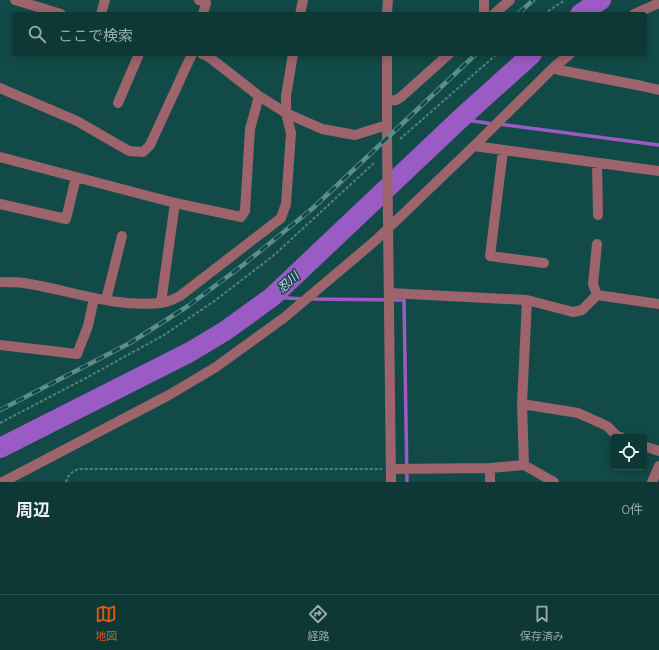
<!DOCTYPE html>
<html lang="ja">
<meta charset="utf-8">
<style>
:root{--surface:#0e3835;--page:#1c4341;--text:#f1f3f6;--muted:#9bacad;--line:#2e5250;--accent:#ea580c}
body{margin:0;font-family:Montserrat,"Noto Sans JP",sans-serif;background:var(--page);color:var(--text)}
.controls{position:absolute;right:12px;bottom:12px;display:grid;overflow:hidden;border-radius:4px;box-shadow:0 2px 10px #0003}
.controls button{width:36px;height:36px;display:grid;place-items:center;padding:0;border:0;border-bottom:1px solid var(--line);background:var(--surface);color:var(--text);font:20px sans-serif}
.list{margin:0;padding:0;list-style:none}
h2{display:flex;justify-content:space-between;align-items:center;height:52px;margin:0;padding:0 16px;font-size:17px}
h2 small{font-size:13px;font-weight:400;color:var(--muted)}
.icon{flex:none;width:22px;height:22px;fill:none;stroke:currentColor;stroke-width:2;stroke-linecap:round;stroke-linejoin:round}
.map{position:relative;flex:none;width:659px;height:482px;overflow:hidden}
.search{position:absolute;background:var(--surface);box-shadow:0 2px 10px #0003;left:12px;right:12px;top:12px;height:44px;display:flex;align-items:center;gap:10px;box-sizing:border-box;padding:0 14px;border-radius:4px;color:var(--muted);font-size:15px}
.sheet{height:112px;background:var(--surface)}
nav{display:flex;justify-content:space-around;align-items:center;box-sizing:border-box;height:56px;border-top:1px solid var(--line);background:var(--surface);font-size:11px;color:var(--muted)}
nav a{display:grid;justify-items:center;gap:2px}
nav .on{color:var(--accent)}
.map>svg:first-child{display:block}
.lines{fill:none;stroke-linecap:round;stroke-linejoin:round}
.stream{stroke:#9b5bc4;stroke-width:3.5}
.river{stroke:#9b5bc4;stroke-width:20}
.path{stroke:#518481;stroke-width:2;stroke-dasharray:3 2;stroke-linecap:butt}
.minor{stroke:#9d646c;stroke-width:10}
.rail-casing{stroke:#5c8f8b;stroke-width:4.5}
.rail{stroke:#124a47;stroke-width:3;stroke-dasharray:9;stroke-linecap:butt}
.labels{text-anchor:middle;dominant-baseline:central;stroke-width:3;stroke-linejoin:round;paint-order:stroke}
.water-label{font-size:12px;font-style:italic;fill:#e4d5f0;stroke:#124a47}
</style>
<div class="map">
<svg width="659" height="482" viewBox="0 0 659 482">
<rect width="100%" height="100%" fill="#124a47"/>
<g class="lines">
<path class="stream" d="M460,119L493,124
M499,124L659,145
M272,297L303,299
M309,299L404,300L407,482"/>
<path class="river" d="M580,14L601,0
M0,448L190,352L225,331L272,297L460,119L532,54"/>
<path class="path" d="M544,14L565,0
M400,139L497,54
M0,423L86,378L164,335L213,302L273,256L374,163
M66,482C68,475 72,471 79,469H382"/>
<path class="minor" d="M15,0L61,14
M199,0L206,3L203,14
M484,0V14
M101,14L105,0
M300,14L303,0
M387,14L388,0
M494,14L510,0
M634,14L659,3
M202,54L209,57L259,96L286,113L322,129L355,135L387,125
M387,54V137L391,482
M554,67L559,70L642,86L659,90
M0,88L77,121L129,151L143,152L150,145L192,54
M387,101L396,100L401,97L449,54
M118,103L139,54
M474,146L554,67L570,54
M503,151L490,256L544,263
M0,157L175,203L241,217L245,211L250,129L259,96
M597,163L598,215
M0,204L66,219L76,177
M0,282C8,282 17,282 24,283C70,290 114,308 160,303C167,303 174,299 180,296L281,218L286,204L291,133L286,113V96L293,54
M389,293L527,300L522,404
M597,295L593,284L597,244
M106,300L122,236
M527,300L573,312L582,310L597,295L659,304
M161,303L175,203
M0,345L77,354L88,326L94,298
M644,446L659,451
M490,468V482
M391,469L490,468L524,465
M3,482L169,395L216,367L285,317L376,240L474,146L659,171
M554,482L524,465L522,404L578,413L607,426L617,436L621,437
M652,482L659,466"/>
<g class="rail-casing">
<path id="rail" d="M518,14L533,0
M0,410L130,343L188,306L243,265L313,208L476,54"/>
</g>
<use href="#rail" class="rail"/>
</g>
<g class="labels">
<g class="water-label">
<text transform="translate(288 282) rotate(-43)">忍川</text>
</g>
</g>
</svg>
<div class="controls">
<button><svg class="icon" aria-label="locate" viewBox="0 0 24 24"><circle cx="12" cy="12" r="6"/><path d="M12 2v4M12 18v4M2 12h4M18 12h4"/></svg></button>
</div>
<div class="search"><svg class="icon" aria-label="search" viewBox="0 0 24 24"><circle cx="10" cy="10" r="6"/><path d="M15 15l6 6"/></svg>ここで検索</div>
</div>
<section class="sheet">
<h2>周辺<small>0件</small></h2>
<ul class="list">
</ul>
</section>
<nav>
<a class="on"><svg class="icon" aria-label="map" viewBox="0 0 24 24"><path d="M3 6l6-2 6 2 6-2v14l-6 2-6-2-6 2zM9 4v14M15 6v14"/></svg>地図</a>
<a><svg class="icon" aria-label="directions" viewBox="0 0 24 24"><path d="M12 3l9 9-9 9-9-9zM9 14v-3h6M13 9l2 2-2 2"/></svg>経路</a>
<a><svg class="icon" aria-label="saved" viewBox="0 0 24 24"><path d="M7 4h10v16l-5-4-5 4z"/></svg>保存済み</a>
</nav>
